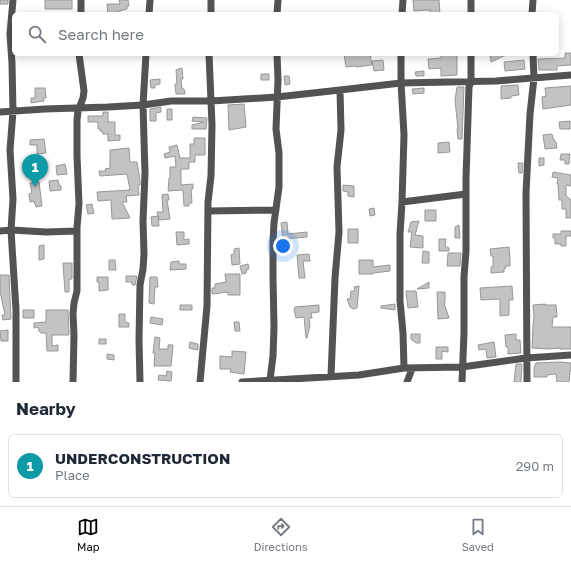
<!DOCTYPE html>
<style>
:root{--surface:#fff;--page:#f2f2f3;--text:#1f2937;--muted:#747a83;--line:#e0e1e3;--accent:#000}
body{margin:0;font-family:"Golos Text",sans-serif;background:var(--page);color:var(--text)}
.you{position:absolute;left:283px;top:246px;width:14px;height:14px;margin:-10px;border:3px solid #fff;border-radius:50%;background:#1a73e8;box-shadow:0 0 0 6px #1a73e833}
.badge{display:grid;place-items:center;width:26px;height:26px;border-radius:50%;background:var(--accent);color:#fff;font-size:13px;font-weight:700}
.pin{position:absolute;translate:-50% -33px;filter:drop-shadow(0 1px 2px #0008)}
.pin::after{content:'';position:absolute;top:21px;width:14px;height:12px;background:inherit;clip-path:polygon(0 0,100% 0,50% 100%)}
.list{margin:0;padding:0;list-style:none}
h2{display:flex;justify-content:space-between;align-items:center;height:52px;margin:0;padding:0 16px;font-size:17px}
h2 small{font-size:13px;font-weight:400;color:var(--muted)}
.list li{display:grid;grid-template-columns:26px 1fr auto;gap:12px;align-items:center;box-sizing:border-box;height:64px;margin:0 8px 8px;padding:0 8px;border:1px solid var(--line);border-radius:6px}
.list b{display:block;font-size:15px;white-space:nowrap}
.list p{margin:0;font-size:13px;white-space:nowrap;color:var(--muted)}
.list em{font-size:13px;font-style:normal;color:var(--muted)}
.icon{flex:none;width:22px;height:22px;fill:none;stroke:currentColor;stroke-width:2;stroke-linecap:round;stroke-linejoin:round}
.map{position:relative;flex:none;width:571px;height:382px;overflow:hidden}
.search{position:absolute;background:var(--surface);box-shadow:0 2px 10px #0003;left:12px;right:12px;top:12px;height:44px;display:flex;align-items:center;gap:10px;box-sizing:border-box;padding:0 14px;border-radius:6px;color:var(--muted);font-size:15px}
.sheet{height:124px;background:var(--surface)}
nav{display:flex;justify-content:space-around;align-items:center;box-sizing:border-box;height:56px;border-top:1px solid var(--line);background:var(--surface);font-size:11px;color:var(--muted)}
nav a{display:grid;justify-items:center;gap:2px}
nav .on{color:var(--accent)}
.map>svg:first-child{display:block}
.building{fill:#c3c3c3;stroke:#979797}
.lines{fill:none;stroke-linecap:round;stroke-linejoin:round}
.minor{stroke:#535353;stroke-width:7}
</style>
<div class="map">
<svg width="571" height="382" viewBox="0 0 571 382">
<rect width="100%" height="100%" fill="#fff"/>
<path class="building" d="M0,0H8V4H0Z
M45,0H72V9H45Z
M119,0H128L129,6H127V9L116,12V14H108L107,4H120Z
M413,0H439L440,14H430V10L414,11Z
M565,53H571V65L557,66V70H539L538,59L565,58Z
M344,54H370L372,65L356,67V66L346,67Z
M441,54H457V75L441,76V68L429,69L428,59L441,58Z
M490,54H508L491,62Z
M383,60L384,70L374,71L372,61Z
M524,60L525,69L505,71L504,62Z
M182,68L183,79H181L182,89H184L185,94H176L175,84H177L176,70Z
M424,71V76H416L415,72Z
M261,74H269V80H261Z
M284,76H289L290,84L285,85Z
M160,79V84L155,85V88H151L150,80Z
M518,85L519,95L511,96V98L501,99V86Z
M571,86V105L543,109L542,97L546,96L545,88Z
M457,87H464L462,139H458L457,129H458L455,100Z
M35,88H45L46,98H43L44,101L31,103V98H35Z
M424,88V93L413,94L412,89Z
M244,104L246,127L229,130L228,105Z
M161,107V112L156,113V121H150V109Z
M167,109H172V120H167Z
M103,112H108V122H115V135H120V140L108,141V134H103L102,131H100V128L98,129V122H88V116H103Z
M193,117L207,118L206,129H192V125L204,122L192,121Z
M570,121V129H560L559,122Z
M552,134L553,139H554L555,142H556L557,148L545,149L543,135Z
M194,138H205V155H195V162H189V169H181V185L193,184V189H191L192,203H189V206H184L183,190L168,191L169,178H170V167H176L175,156L165,158L164,154L170,152L169,147L177,145L180,158H190V144H194Z
M44,139L46,153L37,154V145H30V140Z
M449,142L450,152L438,153V143Z
M129,148L130,162H137L140,180V185H138L139,195L126,196L127,202H122L130,218L112,219L111,200L98,201L97,192L130,190L127,174L100,176L99,171H106L105,169L110,168V150Z
M561,154H570L569,164H565V160H560Z
M539,158H544V165L539,166Z
M518,163H523L522,173H519Z
M65,164L67,174L57,175L56,166Z
M553,172L571,175V186L566,185V196L571,200V218H566V209H562V200H559L558,184H557L558,178L552,177Z
M58,180L59,185L61,186V190L50,191L49,181Z
M39,182L42,206L36,207L35,203H34V201L30,202L29,194L32,193L30,183Z
M343,185L354,186V197L348,196V192L343,191Z
M168,194L169,200H167L170,219L159,220L157,212H163L162,195Z
M92,204L94,213L88,214L86,205Z
M374,208L375,215L370,216L369,209Z
M425,210H436V221H425Z
M158,216L159,226H152L151,217Z
M419,221L415,235L423,236V248L410,247L412,232H408L411,222Z
M287,222L288,234L307,232V237L283,239L281,223Z
M459,225L460,238H455V227Z
M348,229H358V243H348Z
M561,231H571V236H566V246H561V244H555V238H553V234H561Z
M176,232H184V240L189,239V244L177,245Z
M439,239H446L445,246L449,248V251H439Z
M44,245V259L39,260V246Z
M509,247L510,260V266H505L506,268L504,269V272L491,273V267H493V256H491L490,249Z
M239,248L240,264L232,265L231,255L234,254V249Z
M423,251L429,252V263H422Z
M448,253H461L460,266H447Z
M309,254L310,261H303L305,278H299L297,255Z
M109,260H115L116,270H109Z
M359,260H373V267L390,265V271L373,273V274H359Z
M179,261V264H186V269L170,270L171,262Z
M63,263H72V279H69V292H65Z
M248,264L249,269H247V271H246V273L242,274L240,266Z
M225,274H240V295H228V292L212,294V288H215V284L226,282Z
M0,275H9L11,319L3,320L2,315H5L0,291Z
M126,276H137L135,285H132V282H126Z
M97,277H108V290L99,291V282H97Z
M150,277H157L158,287H155L154,304L149,303Z
M429,282V288L417,289Z
M359,286L357,308L353,309L350,307L347,299H350L351,291H355L354,287Z
M512,286L513,300H509V315L500,316V300L499,299L481,300L480,288Z
M406,291H416L418,307L408,308Z
M437,292H445V303H444L449,318L438,319Z
M395,304V310L381,308V306Z
M545,304V305H556L557,317H553L552,327H571V349H560V348L548,349L532,348L533,325L534,317L533,305Z
M180,305H192V310H180Z
M319,305V312L311,313L312,318H309L310,325L307,338H306L304,317L296,318L294,310L295,307Z
M23,310H34V318H23Z
M46,310H68L69,335H52V346L58,345V351H47L46,333H41L39,331L38,327L34,328V323L46,322Z
M119,314H125V322L129,323V327H119Z
M151,317L163,319L162,325L150,323Z
M234,322H239L240,331H235Z
M8,330V341H1L0,331Z
M411,334H420V343H416L411,339Z
M516,334V340H520L521,353L508,354V347H506L505,335Z
M155,337L160,338L159,349H168V345H173L171,366H154L155,353H153Z
M99,339H106V344H99Z
M190,342L198,344V350L189,348Z
M494,342L496,357L487,358L486,349L479,350L478,345Z
M436,347H448V352L442,351V359H436Z
M232,351L246,352L244,374L230,372L231,369H220V356L232,357Z
M107,354L114,355V360L107,359Z
M560,362L571,363V371H570L569,382H557L556,374L547,375V377H534V368L536,363Z
M516,364H522L521,382H514Z
M167,371L172,372L171,381L158,380L159,375L166,376Z"/>
<g class="lines">
<path class="minor" d="M13,0L10,34L12,63L13,111L10,150L13,199L11,230L16,310V382
M81,0V14
M211,0V14
M149,14L150,0
M277,14L278,0
M402,14L403,0
M471,14V0
M532,14L533,0
M401,54V83L404,135L402,202L400,234V301L403,333L404,368
M0,112L45,109L108,107L143,105L171,101H211L277,97L340,90L401,83L496,81L571,75
M402,202L466,194
M208,211L276,210
M0,231L11,230L46,232L77,231
M331,376L335,278L339,232L337,167L341,130L340,90
M270,380L273,356L274,327L273,276V241L274,223L279,187V153L276,129L278,80L277,54
M73,382L74,335L73,314L74,303L77,291V227L79,204L77,156V120L78,111L83,98L84,91L79,54
M140,382L139,340L140,285L143,269L144,254L143,221L145,173L143,105L146,54
M200,382L207,306L208,202L211,176L212,125L209,54
M242,382L359,375L404,368L462,367L526,358L571,355
M407,382L412,369
M462,382L464,333V277L466,251V178L469,87L471,82V54
M527,382L526,193L530,114L534,78L533,54"/>
</g>
</svg>
<div class="you"></div>
<div class="pin badge" style="left:35px;top:187px;background:#0f9aa8">1</div>
<div class="search"><svg class="icon" aria-label="search" viewBox="0 0 24 24"><circle cx="10" cy="10" r="6"/><path d="M15 15l6 6"/></svg>Search here</div>
</div>
<section class="sheet">
<h2>Nearby<small></small></h2>
<ul class="list">
<li><span class="badge" style="background:#0f9aa8">1</span><div><b>UNDERCONSTRUCTION</b><p>Place</p></div><em>290 m</em></li>
</ul>
</section>
<nav>
<a class="on"><svg class="icon" aria-label="map" viewBox="0 0 24 24"><path d="M3 6l6-2 6 2 6-2v14l-6 2-6-2-6 2zM9 4v14M15 6v14"/></svg>Map</a>
<a><svg class="icon" aria-label="directions" viewBox="0 0 24 24"><path d="M12 3l9 9-9 9-9-9zM9 14v-3h6M13 9l2 2-2 2"/></svg>Directions</a>
<a><svg class="icon" aria-label="saved" viewBox="0 0 24 24"><path d="M7 4h10v16l-5-4-5 4z"/></svg>Saved</a>
</nav>
